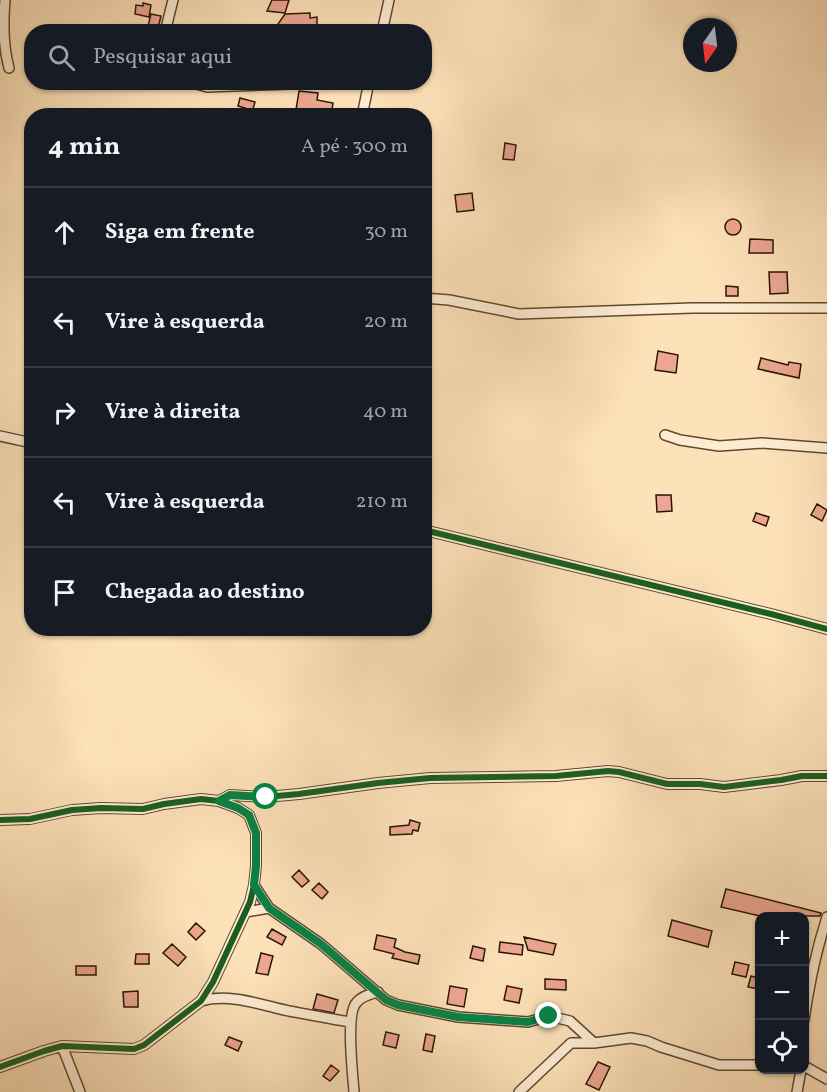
<!DOCTYPE html>
<html lang="pt">
<meta charset="utf-8">
<style>
:root{--surface:#171b24;--page:#242831;--text:#f1f3f6;--muted:#9ea1a6;--line:#363941}
body{margin:0;font-family:Vollkorn,serif;background:var(--page);color:var(--text)}
.controls{position:absolute;right:18px;bottom:18px;display:grid;overflow:hidden;border-radius:12px;box-shadow:0 2px 4px #0004}
.controls button{width:54px;height:54px;display:grid;place-items:center;padding:0;border:0;border-bottom:2px solid var(--line);background:var(--surface);color:var(--text);font:30px sans-serif}
.compass{position:absolute;left:683px;top:18px;width:54px;height:54px;border-radius:50%;background:var(--surface);box-shadow:0 2px 4px #0004;rotate:194deg}
.stop{position:absolute;width:18px;height:18px;margin:-14px;border:4px solid #0b8043;border-radius:50%;background:#fff}
.stop.end{background:#0b8043;border-color:#fff;box-shadow:0 2px 6px #0008}
.list{margin:0;padding:0;list-style:none}
h2{display:flex;justify-content:space-between;align-items:center;height:78px;margin:0;padding:0 24px;font-size:26px}
h2 small{font-size:20px;font-weight:400;color:var(--muted)}
.list li{display:grid;grid-template-columns:39px 1fr auto;gap:18px;align-items:center;box-sizing:border-box;height:90px;padding:0 24px;border-top:2px solid var(--line)}
.list b{display:block;font-size:22px;white-space:nowrap}
.list em{font-size:20px;font-style:normal;color:var(--muted)}
.icon{flex:none;width:33px;height:33px;fill:none;stroke:currentColor;stroke-width:2;stroke-linecap:round;stroke-linejoin:round}
.map{position:relative;flex:none;width:827px;height:1092px;overflow:hidden}
.search{position:absolute;background:var(--surface);box-shadow:0 2px 4px #0004;left:24px;top:24px;width:408px;height:66px;display:flex;align-items:center;gap:15px;box-sizing:border-box;padding:0 21px;border-radius:24px;color:var(--muted);font-size:22px}
.panel{position:absolute;background:var(--surface);box-shadow:0 2px 4px #0004;left:24px;top:108px;width:408px;height:528px;border-radius:24px}
.map>svg:first-child{display:block}
.building{fill:#eca693;stroke:#2a1601;stroke-width:1.5}
.lines{fill:none;stroke-linecap:round;stroke-linejoin:round}
.minor-casing{stroke:#5f492f;stroke-width:12}
.minor{stroke:#feecd2;stroke-width:9}
.cycleway-casing{stroke:#feecd2;stroke-width:10}
.cycleway{stroke:#1b5e20;stroke-width:6}
.route{stroke:#0b8043;stroke-width:8}
</style>
<div class="map">
<svg width="827" height="1092" viewBox="0 0 827 1092">
<rect width="100%" height="100%" fill="#fde1b9"/>
<filter id="stains"><feTurbulence type="fractalNoise" baseFrequency=".00333" numOctaves="4"/><feColorMatrix values="0 0 0 0 .2 0 0 0 0 .09 0 0 0 0 .02 0 0 0 .5 -.17"/></filter>
<radialGradient id="worn" r=".72"><stop offset=".6" stop-color="#630" stop-opacity="0"/><stop offset="1" stop-color="#630" stop-opacity=".3"/></radialGradient>
<path class="building" d="M272,0H289L285,13L267,11Z
M143,3L151,5L149,17L135,14L136,5L143,6Z
M310,13V18L317,17V28L286,30L278,24L285,14Z
M151,14L161,16L158,28L148,26Z
M299,91L318,93L317,100L333,103L331,116H295Z
M240,98L255,102L251,116H243L245,108L238,106Z
M505,143L516,145L514,160L503,159Z
M472,193L474,210L457,212L455,195Z
M725 227a8 8 0 1 1 16 0a8 8 0 1 1-16 0Z
M750,239L773,240V253H749Z
M769,272H787L788,293L770,294Z
M726,286L738,287V296H726Z
M658,351L678,355L676,373L655,370Z
M761,358L788,365L789,362L801,364L799,378L758,369Z
M656,495H671L672,511L657,512Z
M817,504L827,510L822,521L811,515Z
M756,513L769,517L766,526L753,521Z
M410,820L420,823L418,831L413,830L412,834L390,835V827L409,825Z
M299,870L309,881L302,887L292,877Z
M319,883L328,892L322,899L312,890Z
M726,889L821,913L820,916H760L721,907Z
M672,920L712,931L708,947L668,936Z
M196,923L205,931L196,940L188,932Z
M272,929L286,937L282,945L267,937Z
M377,935L396,939L394,947L405,952L420,955L418,964L392,958L394,954L374,949Z
M524,937L556,944L553,955L528,950Z
M500,942L523,945L522,955L499,952Z
M172,944L186,957L178,966L163,953Z
M473,946L485,949L483,961L470,958Z
M261,953L273,956L268,975L256,973Z
M136,954H149V964H135Z
M735,962L749,965L746,977L732,974Z
M76,966H96V975H76Z
M751,976L759,978V989L748,987Z
M545,979L566,980V990L545,989Z
M450,986L467,989L464,1007L447,1004Z
M507,986L522,989L519,1003L504,1000Z
M138,991V1007H124L123,992Z
M317,994L338,1000L334,1013L313,1009Z
M386,1032L399,1035L396,1048L383,1045Z
M426,1034L435,1036L432,1052L423,1050Z
M229,1037L242,1042L238,1051L225,1045Z
M598,1062L610,1067L599,1090L586,1084Z
M331,1065L339,1071L330,1081L323,1076Z"/>
<g class="lines">
<g class="minor-casing">
<path id="minor" d="M5,0C3,23 3,46 9,68
M165,32L173,0
M382,32L389,0
M190,82L207,87L350,82
M362,116L369,82
M424,298L449,300L519,314L692,308H827
M665,435L680,440L719,446L762,443L827,448
M0,436L32,443
M424,530L771,614L827,629
M0,820L30,819L72,810L101,808L143,809L164,804L201,799L219,801L230,795L266,797L299,794L378,783L430,778L556,776L608,771L619,772L667,784H700L724,787L781,780L802,776H827
M254,885L269,908L321,944L386,1000L398,1005L458,1017L528,1022L549,1016L570,1021L594,1043
M246,912L269,908
M201,1001C230,993 261,1005 289,1011C310,1015 330,1019 350,1022
M804,1020C809,985 816,951 827,917
M62,1046L80,1092
M804,1066L827,1079
M0,1067L44,1051L62,1046L134,1049L144,1045L201,1001L213,982L250,902L254,885L256,866V833L249,815L238,808L219,801
M354,1092C353,1075 345,1013 357,1002C362,996 371,994 378,992
M519,1092L571,1043H594L631,1038L647,1041L661,1047L719,1065H760
M797,1092L801,1070"/>
</g>
<use href="#minor" class="minor"/>
<g class="cycleway-casing">
<path id="cycleway" d="M424,530L771,614L827,629
M0,820L30,819L72,810L101,808L143,809L164,804L201,799L219,801L230,795L266,797L299,794L378,783L430,778L556,776L608,771L619,772L667,784H700L724,787L781,780L802,776H827
M0,1067L44,1051L62,1046L134,1049L144,1045L201,1001L213,982L250,902L254,885L256,866V833L249,815L238,808L219,801"/>
</g>
<use href="#cycleway" class="cycleway"/>
</g>
<g class="lines">
<path class="route" d="M266,797L230,795L219,801L238,808L249,815L256,833V866L254,885L269,908L321,944L386,1000L398,1005L458,1017L528,1022L549,1016"/>
</g>
<rect width="100%" height="100%" filter="url(#stains)"/>
<rect width="100%" height="100%" fill="url(#worn)"/>
</svg>
<div class="controls">
<button>+</button>
<button>−</button>
<button><svg class="icon" aria-label="locate" viewBox="0 0 24 24"><circle cx="12" cy="12" r="6"/><path d="M12 2v4M12 18v4M2 12h4M18 12h4"/></svg></button>
</div>
<svg class="compass" viewBox="-18 -18 36 36"><path d="M0-13l5 13h-10z" fill="#e53935"/><path d="M0 13l5-13h-10z" fill="#9ea1a6"/></svg>
<div class="stop" style="left:266px;top:797px"></div>
<div class="stop end" style="left:549px;top:1016px"></div>
<div class="search"><svg class="icon" aria-label="search" viewBox="0 0 24 24"><circle cx="10" cy="10" r="6"/><path d="M15 15l6 6"/></svg>Pesquisar aqui</div>
<section class="panel">
<h2>4 min<small>A pé · 300 m</small></h2>
<ul class="list">
<li><svg class="icon" aria-label="ahead" viewBox="0 0 24 24"><path d="M12 20V5M6 11l6-6 6 6"/></svg><div><b>Siga em frente</b></div><em>30 m</em></li>
<li><svg class="icon" aria-label="left" viewBox="0 0 24 24"><path d="M17 20v-9H6M10 6l-5 5 5 5"/></svg><div><b>Vire à esquerda</b></div><em>20 m</em></li>
<li><svg class="icon" aria-label="right" viewBox="0 0 24 24"><path d="M7 20v-9h11M14 6l5 5-5 5"/></svg><div><b>Vire à direita</b></div><em>40 m</em></li>
<li><svg class="icon" aria-label="left" viewBox="0 0 24 24"><path d="M17 20v-9H6M10 6l-5 5 5 5"/></svg><div><b>Vire à esquerda</b></div><em>210 m</em></li>
<li><svg class="icon" aria-label="arrive" viewBox="0 0 24 24"><path d="M6 21V4h12l-3 4 3 4H6"/></svg><div><b>Chegada ao destino</b></div></li>
</ul>
</section>
</div>
